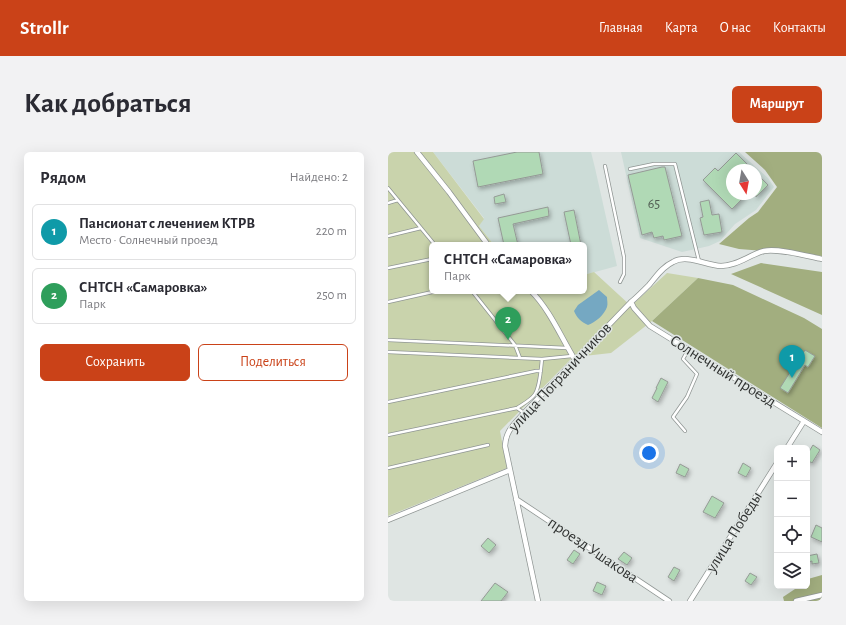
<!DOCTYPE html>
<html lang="ru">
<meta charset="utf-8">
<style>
:root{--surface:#fff;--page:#f2f2f3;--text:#2b2b33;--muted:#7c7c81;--line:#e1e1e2;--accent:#ca4218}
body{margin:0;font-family:"Alegreya Sans",sans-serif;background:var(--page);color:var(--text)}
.controls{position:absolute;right:12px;bottom:12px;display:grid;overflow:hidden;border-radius:6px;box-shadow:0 4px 16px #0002}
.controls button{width:36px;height:36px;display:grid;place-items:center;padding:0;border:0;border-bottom:1px solid var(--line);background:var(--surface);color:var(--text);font:20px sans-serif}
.compass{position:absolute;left:338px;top:12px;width:36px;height:36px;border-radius:50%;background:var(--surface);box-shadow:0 4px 16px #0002;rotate:169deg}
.you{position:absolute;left:261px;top:301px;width:14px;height:14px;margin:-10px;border:3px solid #fff;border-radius:50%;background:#1a73e8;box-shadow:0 0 0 6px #1a73e833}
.badge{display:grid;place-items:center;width:26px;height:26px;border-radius:50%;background:var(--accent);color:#fff;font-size:13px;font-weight:700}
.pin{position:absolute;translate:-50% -33px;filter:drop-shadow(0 1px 2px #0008)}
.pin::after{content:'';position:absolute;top:21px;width:14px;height:12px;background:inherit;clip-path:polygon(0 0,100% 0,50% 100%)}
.popup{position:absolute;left:41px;top:90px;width:158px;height:52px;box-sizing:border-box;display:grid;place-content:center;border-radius:6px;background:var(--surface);filter:drop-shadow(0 1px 3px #0005);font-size:13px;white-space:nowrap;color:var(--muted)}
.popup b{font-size:15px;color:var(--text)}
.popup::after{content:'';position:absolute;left:50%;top:100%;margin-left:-8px;border:8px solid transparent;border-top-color:var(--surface)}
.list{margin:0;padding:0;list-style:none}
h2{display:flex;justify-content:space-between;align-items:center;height:52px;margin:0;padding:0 16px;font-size:17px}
h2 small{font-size:13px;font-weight:400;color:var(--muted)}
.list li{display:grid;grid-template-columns:26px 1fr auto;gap:12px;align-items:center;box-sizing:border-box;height:56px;margin:0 8px 8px;padding:0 8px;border:1px solid var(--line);border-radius:6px}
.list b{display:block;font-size:15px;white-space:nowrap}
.list p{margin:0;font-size:13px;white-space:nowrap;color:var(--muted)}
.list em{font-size:13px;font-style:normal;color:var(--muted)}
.actions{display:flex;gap:8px;padding:12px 16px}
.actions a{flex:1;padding:9px 0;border:1px solid var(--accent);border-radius:6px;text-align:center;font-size:14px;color:var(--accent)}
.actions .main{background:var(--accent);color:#fff}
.icon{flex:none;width:22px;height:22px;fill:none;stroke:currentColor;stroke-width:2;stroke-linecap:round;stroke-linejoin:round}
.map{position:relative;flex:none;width:434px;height:449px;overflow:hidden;border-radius:6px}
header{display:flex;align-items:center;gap:24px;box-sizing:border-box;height:56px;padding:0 20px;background:var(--accent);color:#fff}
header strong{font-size:19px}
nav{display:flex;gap:22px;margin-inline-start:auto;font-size:14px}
.intro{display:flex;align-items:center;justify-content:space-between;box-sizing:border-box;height:96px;padding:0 24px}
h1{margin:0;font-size:28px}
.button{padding:10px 18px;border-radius:6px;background:var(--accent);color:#fff;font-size:14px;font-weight:700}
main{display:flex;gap:24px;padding:0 24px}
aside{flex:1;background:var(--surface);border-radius:6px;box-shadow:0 4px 16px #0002}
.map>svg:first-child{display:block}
.built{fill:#ccdcd7;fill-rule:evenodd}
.green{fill:#c9d3ac}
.forest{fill:#a2ae7f}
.water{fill:#75a8c2}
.building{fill:#b0d9b5;stroke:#959a96;filter:url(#shadow)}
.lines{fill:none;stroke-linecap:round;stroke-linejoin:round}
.lane-casing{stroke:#909694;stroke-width:4}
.street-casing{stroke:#909694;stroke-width:6}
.lane{stroke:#fff;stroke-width:2.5}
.street{stroke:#fff;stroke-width:4.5}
.labels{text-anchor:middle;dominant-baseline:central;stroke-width:3;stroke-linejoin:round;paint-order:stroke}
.number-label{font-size:14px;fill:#505c52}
.street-label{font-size:16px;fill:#303231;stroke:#dfe5e3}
</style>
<header>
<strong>Strollr</strong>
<nav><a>Главная</a><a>Карта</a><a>О нас</a><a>Контакты</a></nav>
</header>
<div class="intro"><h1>Как добраться</h1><a class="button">Маршрут</a></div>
<main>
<aside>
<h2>Рядом<small>Найдено: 2</small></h2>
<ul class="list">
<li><span class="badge" style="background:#0f9aa8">1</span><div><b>Пансионат с лечением КТРВ</b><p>Место · Солнечный проезд</p></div><em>220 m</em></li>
<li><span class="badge" style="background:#2e9e5b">2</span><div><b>СНТСН «Самаровка»</b><p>Парк</p></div><em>250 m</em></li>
</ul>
<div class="actions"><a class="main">Сохранить</a><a>Поделиться</a></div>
</aside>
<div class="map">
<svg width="434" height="449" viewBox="0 0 434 449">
<defs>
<filter id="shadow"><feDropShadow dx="1.5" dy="2.5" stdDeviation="2" flood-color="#0004"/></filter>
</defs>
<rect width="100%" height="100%" fill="#dfe5e3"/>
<path class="built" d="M45,0H203L207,16L229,114L196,123V93H106L91,74L96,66Z
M233,0H351L380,26L386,35L368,58L347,72L332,89L321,94L294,100L252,86ZM344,18H368V42H344Z"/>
<path class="green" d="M0,0H45L96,67L91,74L106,93H44V139H196V123L206,120L243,154L279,121L310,126L264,169L223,201L187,205L182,208L112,279L119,316L0,364Z"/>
<path class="forest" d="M357,0H434V104L351,97L331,92L361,66L370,60L389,35L377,18Z
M373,111L434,120V163L343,122Z
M310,126L345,133L416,166L434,177V276L264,169Z
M434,423V449H396L395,445L407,437H418L420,435V427Z"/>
<path class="water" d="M211,138L219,145C219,148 220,152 219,155C216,163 208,170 200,173C193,170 189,166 186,159L190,153Z"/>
<path class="building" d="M129,0H151L155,22L90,35L85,9Z
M348,1L365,18H344V42H359L344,57L315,28L327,16L330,19Z
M274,15H277L294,84L276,88L275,84L266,86L264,80L254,83L240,23Z
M368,21L380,33L368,45Z
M116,42L118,50L107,52L106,45Z
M321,48L324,63L331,62L334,80L316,83L312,66L315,65L312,50Z
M160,55L161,64L125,72L130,93H116L110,66Z
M186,58L193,93H183L176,60Z
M417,198L427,204L420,215L417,213L400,241L392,236L409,209H410Z
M273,226L280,230L270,250L264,246L269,236H268Z
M425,293L432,298L424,311L419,308V303Z
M355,311L363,316L358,325L350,321Z
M292,312L301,317L297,325L288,321Z
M324,344L336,351L327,366L315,360Z
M428,373L434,376V390L423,385Z
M100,386L108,393L101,401L93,394Z
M186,398L192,402L185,412L179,408Z
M236,400L244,406L239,413L230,407Z
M429,402L431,411L424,412V409L420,410L419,404Z
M286,415L292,418L286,429L280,425Z
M362,421L369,425L363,433L357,429Z
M209,430L218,434L214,443L205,439Z
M107,431L120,440L113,449H93Z"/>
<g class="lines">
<g class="lane-casing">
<path id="lane" d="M217,14L236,105V122L232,130
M242,17L266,12H287L311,109
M0,36L47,93
M0,51L10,48
M0,84L33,76
M0,116L44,107
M84,139L127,193L132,206
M0,150L49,139
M0,188L179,196
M0,200L154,207L184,204
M0,250L148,219H153
M129,256C135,252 143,248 147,242C152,234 153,216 154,207
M297,279L285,265L299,245L309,222L295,207L300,198
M0,283L129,256L136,261
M0,316L100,293"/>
</g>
<g class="street-casing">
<path id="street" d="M29,0L61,40L100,93
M143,139C162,158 173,185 187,208
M243,150L246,156L262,174L434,280
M399,296L416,269
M128,347L281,449
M0,368L122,318
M150,449L117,294C118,278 126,273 136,261L243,150C249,145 255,139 261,133C268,125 274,115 285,110C299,102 317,113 333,114C349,114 361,103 376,99C390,96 419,104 434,107
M302,449L389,311
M408,449L434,443"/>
</g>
<use href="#lane" class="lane"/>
<use href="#street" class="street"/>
</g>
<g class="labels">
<g class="number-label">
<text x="266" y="52">65</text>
</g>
<g class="street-label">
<text transform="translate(335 219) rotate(32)">Солнечный проезд</text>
<text transform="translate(172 225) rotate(-47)">улица Пограничников</text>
<text transform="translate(346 380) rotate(-58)">улица Победы</text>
<text transform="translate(205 398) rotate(34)">проезд Ушакова</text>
</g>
</g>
</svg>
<div class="controls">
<button>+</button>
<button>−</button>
<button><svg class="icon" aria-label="locate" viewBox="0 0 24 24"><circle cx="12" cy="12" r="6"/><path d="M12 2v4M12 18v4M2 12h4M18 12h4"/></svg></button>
<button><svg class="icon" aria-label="layers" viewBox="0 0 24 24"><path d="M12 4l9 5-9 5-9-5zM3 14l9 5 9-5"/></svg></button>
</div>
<svg class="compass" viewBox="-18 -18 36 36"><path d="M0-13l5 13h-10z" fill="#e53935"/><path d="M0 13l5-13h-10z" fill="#7c7c81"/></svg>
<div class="you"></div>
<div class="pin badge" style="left:404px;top:226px;background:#0f9aa8">1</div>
<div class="pin badge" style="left:120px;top:188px;background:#2e9e5b">2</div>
<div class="popup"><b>СНТСН «Самаровка»</b>Парк</div>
</div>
</main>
